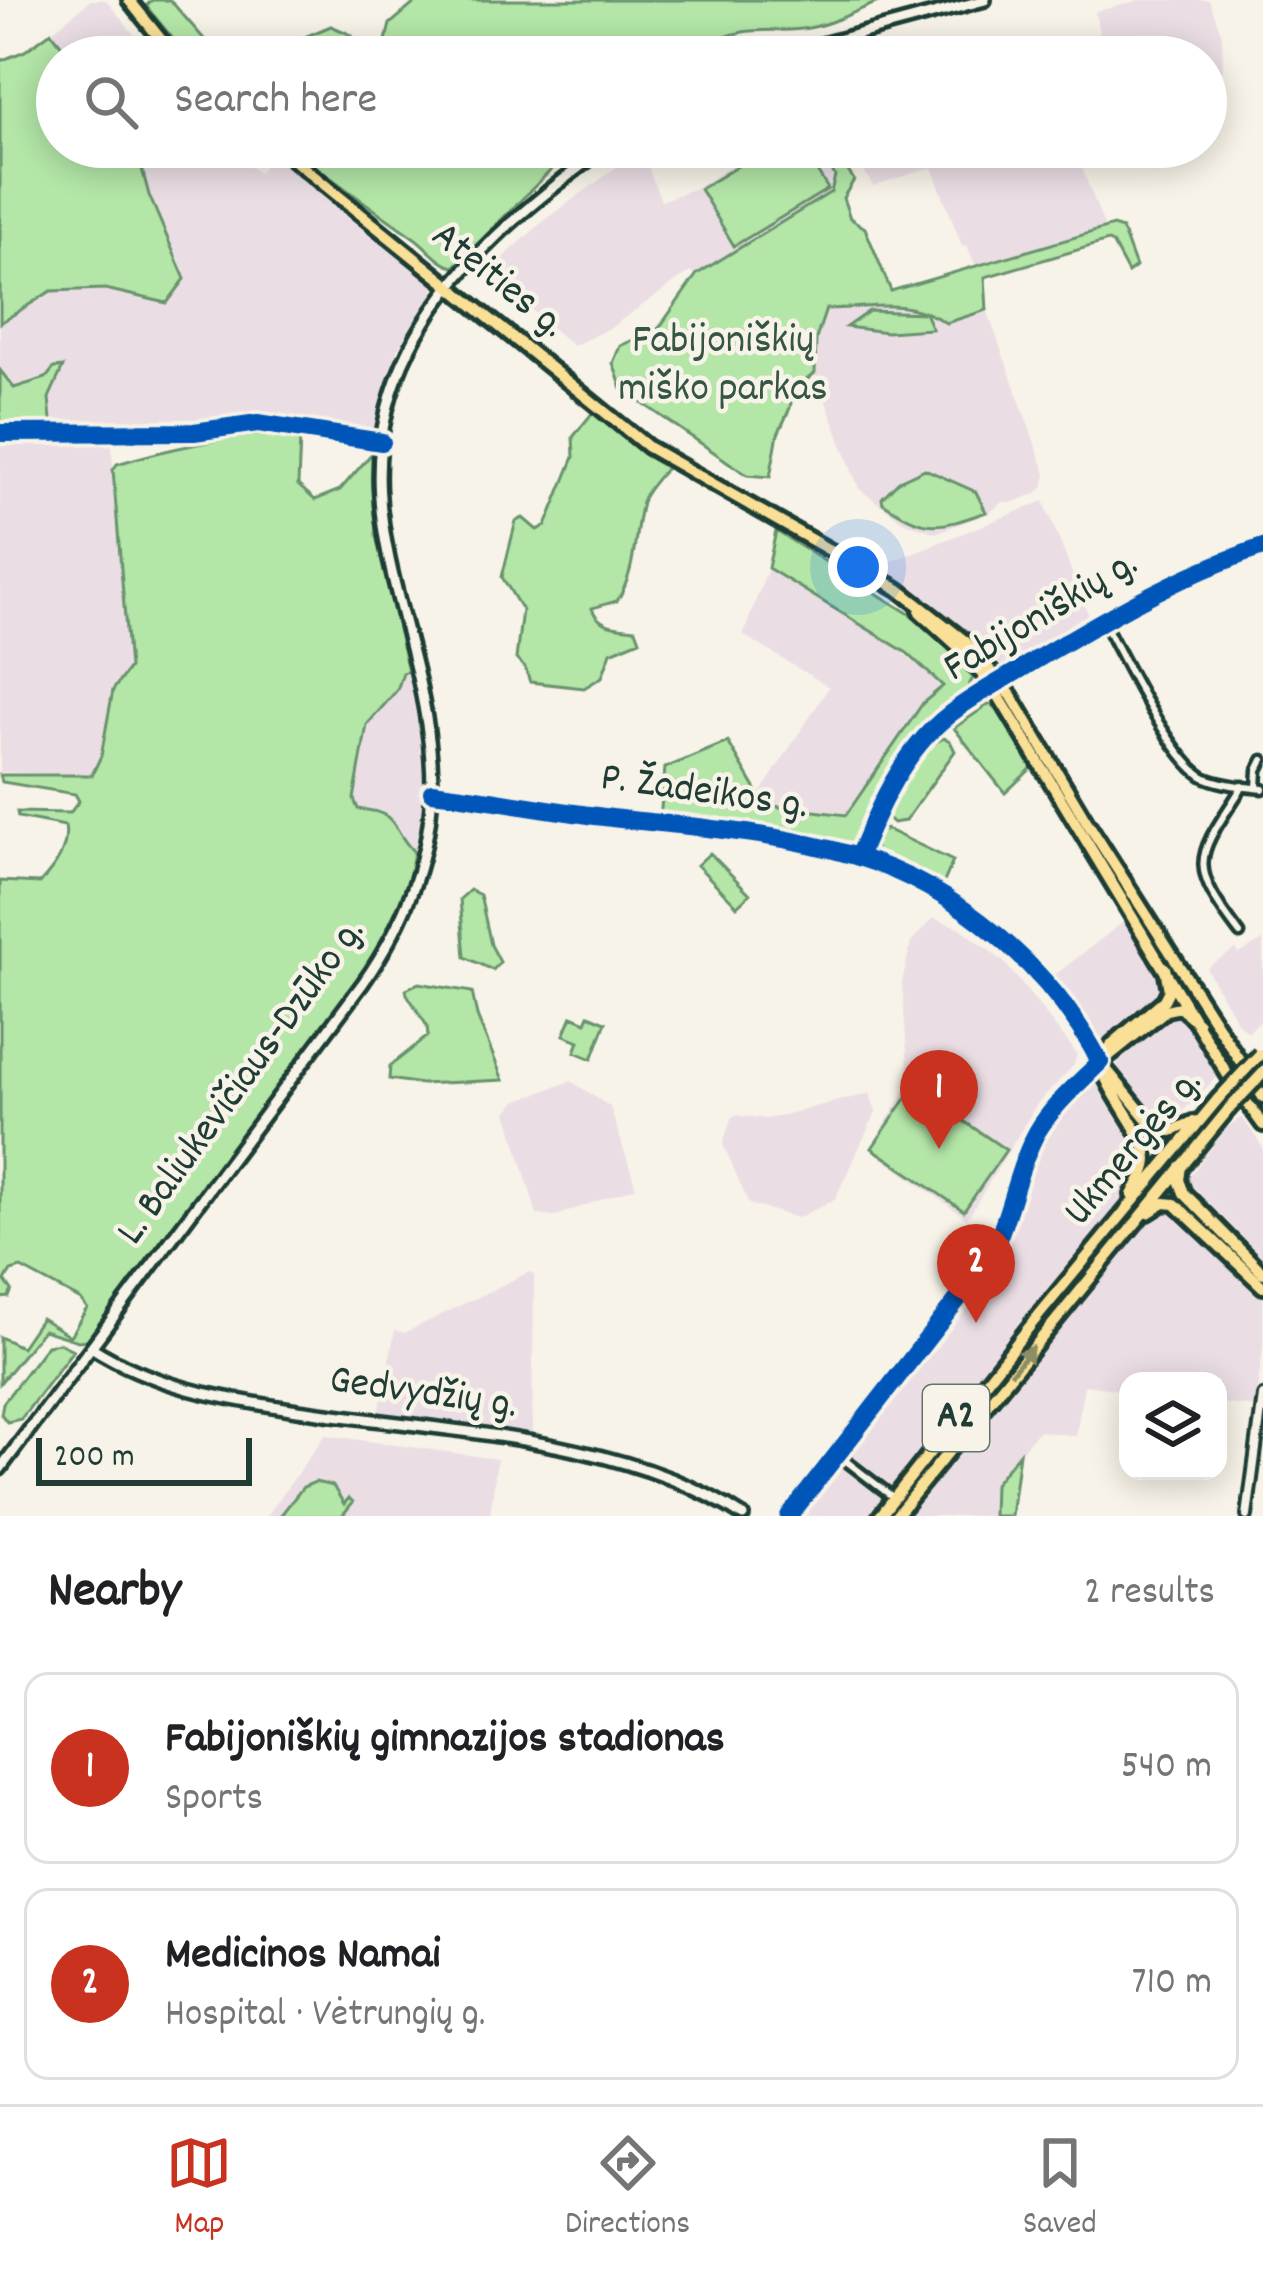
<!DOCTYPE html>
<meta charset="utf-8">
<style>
:root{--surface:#fff;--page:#f2f2f2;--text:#202124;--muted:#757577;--line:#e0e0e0;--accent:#c8321e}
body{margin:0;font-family:Dekko,sans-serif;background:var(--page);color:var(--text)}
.controls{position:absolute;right:36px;bottom:36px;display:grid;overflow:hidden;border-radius:24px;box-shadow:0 6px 30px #0003}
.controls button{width:108px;height:108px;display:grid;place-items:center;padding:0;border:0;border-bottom:3px solid var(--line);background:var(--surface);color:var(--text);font:60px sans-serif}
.scale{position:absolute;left:36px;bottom:30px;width:216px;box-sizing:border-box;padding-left:12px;border:6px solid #1f3d34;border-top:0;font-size:33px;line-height:42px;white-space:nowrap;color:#1f3d34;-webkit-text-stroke:9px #f7f3e8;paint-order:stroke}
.you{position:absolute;left:858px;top:567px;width:42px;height:42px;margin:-30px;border:9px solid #fff;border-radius:50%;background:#1a73e8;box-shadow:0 0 0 18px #1a73e833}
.badge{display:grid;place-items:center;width:78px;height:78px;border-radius:50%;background:var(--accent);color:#fff;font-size:39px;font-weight:700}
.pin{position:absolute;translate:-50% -99px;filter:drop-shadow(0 3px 6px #0008)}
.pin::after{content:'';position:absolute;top:63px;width:42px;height:36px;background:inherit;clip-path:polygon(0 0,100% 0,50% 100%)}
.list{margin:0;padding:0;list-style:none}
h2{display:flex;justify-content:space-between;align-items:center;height:156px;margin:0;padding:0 48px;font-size:51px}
h2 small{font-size:39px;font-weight:400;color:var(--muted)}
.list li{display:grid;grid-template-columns:78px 1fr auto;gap:36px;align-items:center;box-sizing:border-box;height:192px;margin:0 24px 24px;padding:0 24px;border:3px solid var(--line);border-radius:24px}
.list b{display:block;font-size:45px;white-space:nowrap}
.list p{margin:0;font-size:39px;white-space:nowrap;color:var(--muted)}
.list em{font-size:39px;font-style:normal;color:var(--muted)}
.icon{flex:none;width:66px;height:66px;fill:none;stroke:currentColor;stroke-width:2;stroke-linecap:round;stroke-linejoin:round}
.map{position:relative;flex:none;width:1263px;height:1516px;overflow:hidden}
.search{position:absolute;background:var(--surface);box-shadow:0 6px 30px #0003;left:36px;right:36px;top:36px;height:132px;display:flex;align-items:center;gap:30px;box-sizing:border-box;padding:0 42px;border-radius:66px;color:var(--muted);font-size:45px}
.sheet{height:588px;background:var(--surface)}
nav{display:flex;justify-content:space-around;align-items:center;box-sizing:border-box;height:168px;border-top:3px solid var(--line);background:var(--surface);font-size:33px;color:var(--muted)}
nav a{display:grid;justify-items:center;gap:6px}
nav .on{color:var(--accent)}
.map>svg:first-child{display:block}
.built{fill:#eadee4}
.green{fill:#b3e6a7;stroke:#69926e;stroke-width:3}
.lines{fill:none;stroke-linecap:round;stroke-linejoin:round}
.minor-casing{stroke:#1f3d34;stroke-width:15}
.tertiary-casing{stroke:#1f3d34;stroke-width:16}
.secondary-casing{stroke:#1f3d34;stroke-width:18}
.primary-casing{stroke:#1f3d34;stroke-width:20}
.trunk-casing{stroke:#1f3d34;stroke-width:20}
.minor{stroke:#f7f3e8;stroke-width:6}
.tertiary{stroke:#f7f3e8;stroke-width:8}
.secondary{stroke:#f7f3e8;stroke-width:9}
.primary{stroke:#fadf96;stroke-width:10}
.trunk{stroke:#fadf96;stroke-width:10}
.trunk-bridge-casing{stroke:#1f3d34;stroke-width:20;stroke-linecap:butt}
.trunk-bridge{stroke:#fadf96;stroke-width:10}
.cycleway-casing{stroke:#f7f3e8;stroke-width:26}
.cycleway{stroke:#0057b8;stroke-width:18}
.oneway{fill:#8c8e65}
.labels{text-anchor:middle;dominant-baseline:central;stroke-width:9;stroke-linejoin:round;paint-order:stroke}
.shield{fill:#f7f3e8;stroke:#60746a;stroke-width:3}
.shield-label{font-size:39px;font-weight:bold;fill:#1f3d34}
.street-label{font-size:42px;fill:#1f3d34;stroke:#f7f3e8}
.park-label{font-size:42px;fill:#355645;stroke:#f7f3e8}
</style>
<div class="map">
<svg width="1263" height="1516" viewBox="0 0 1263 1516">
<rect width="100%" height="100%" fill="#f7f3e8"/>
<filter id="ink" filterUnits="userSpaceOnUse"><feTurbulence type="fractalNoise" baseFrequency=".00833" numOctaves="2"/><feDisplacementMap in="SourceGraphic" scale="24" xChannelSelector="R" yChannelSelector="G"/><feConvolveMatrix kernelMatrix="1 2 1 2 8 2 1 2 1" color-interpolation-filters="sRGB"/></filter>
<g filter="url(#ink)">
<path class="built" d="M91,0H106L141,43L122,57H71L51,32Z
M1139,0H1209L1222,35L1223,71L1206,78V57H1104L1095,12Z
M136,147H227L259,173L274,152L433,284L434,294L397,350L374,431L360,435L264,419L195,428L52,431L49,398L54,368L46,378L14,388L0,370V323L51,291L105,289L167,303L180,262L149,195Z
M762,147H820L835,176L831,192L718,262L697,274L690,272L610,328L573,346L497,280L495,265L540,224L641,149L661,201L696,188Z
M850,147H978L979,150L1074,147L1105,228L976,267L967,245L962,246L932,167L873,186Z
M883,305L917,307L946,323L987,310L1046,474L1043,488L1035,494L1011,503L1003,502L989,513L936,533L904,522L859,489L815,373L816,339L826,309Z
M0,437L111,439L129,668L113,691L101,756L93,775L0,772Z
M1044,501L1090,619L1013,669L1001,671L961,625L884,569L892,561Z
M768,568L867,626L942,683L898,738L846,815L765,805L759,795L829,687L743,635Z
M408,671L425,766L424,802L414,852L382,811L358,809L354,799L367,725L397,690L403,673Z
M933,918L961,928L1005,963L1077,1054L1074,1065L1037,1104L967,1219L870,1149L909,1084L902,983L911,942Z
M1127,919L1166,983L1163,997L1110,1039L1103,1040L1051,978Z
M1263,940V1017L1249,1032L1239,1025L1206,968L1236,949L1239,954Z
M1178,1015L1189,1021L1221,1073L1168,1126L1157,1124L1146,1114L1117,1066L1121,1055L1167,1018Z
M571,1081L610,1107L636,1187L553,1217L537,1215L507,1112L516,1101Z
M1098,1084L1140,1148L1143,1161L1138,1177L1075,1262L872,1516H794L995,1261L1045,1135L1067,1107Z
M870,1093L876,1112L835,1199L798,1218L749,1204L723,1144L731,1118L735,1115L767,1119Z
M1242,1117L1263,1148V1258L1187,1180L1226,1128Z
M1170,1207L1263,1293V1347L1255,1407L1218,1403V1381H1128V1391L1084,1385L1076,1436L1038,1431L994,1484L993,1516H909L1097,1281L1157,1212Z
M529,1272L534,1275L532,1439L448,1423L378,1417L395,1330L404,1333Z
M325,1435L497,1459L490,1516H267Z"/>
<path class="green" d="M152,0H170L218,55L223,46L259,56L331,26L352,35V47L346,57H188L146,6Z
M418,0H883C857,10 830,26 802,29C768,33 742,24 709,45L710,57H370L386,40L390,24Z
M51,32L71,57H57V147H136L149,195L185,279L167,303L105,289L51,291L0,323V61L25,51Z
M291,147H574L454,267C439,264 429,249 416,239C374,209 331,180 291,147Z
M769,147H802L828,189L734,246L700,189Z
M820,147H832L854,180L843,198L850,218L865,228L891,291L1113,226L1122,229L1136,267L1128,273L1112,243L1108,241L985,277L987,310L946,323C904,296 873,309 826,309L816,339L815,373L793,391L790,408L778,434L770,477L747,475L622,389L613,363L620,346L659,328L697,274L831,192L835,176Z
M869,311L925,313L932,329L887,332L846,327Z
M63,367L49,398L52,431L0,430V370L14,388L46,378L54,368Z
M593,412L666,468C659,477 647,489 643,499C633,532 638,568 617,601L592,608C598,628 620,627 636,629L640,640L611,652L602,677L584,688L530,682L525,668L516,659L522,610L502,577L516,521L523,518L537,530L546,526L574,457L573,437Z
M275,433L300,437L298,485L315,500L340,490L374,451L376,536L408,671L403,673L397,690L367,725L354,799L358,809C401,812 389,827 414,852C408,898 386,937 361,975L87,1340L78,1341L43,1330L0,1383V1337L21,1347L41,1318L70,1336L87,1308L81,1300L21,1268L11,1271L5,1281L12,1290L9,1297L0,1298V881L40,883C55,867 69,848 65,826L18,817L17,812L70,813L79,801L75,794L2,782L0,775H92L101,756L113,690L129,668L113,470L117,464C167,449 220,438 275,433Z
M925,469L976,492L986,512C938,529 927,532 883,503L882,498L899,481Z
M776,531L929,626L973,678L968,687L928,720L893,762L857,837L846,846L660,818L665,768L728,742L765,805L846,815L923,703L943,686L907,653L768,568Z
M989,704L1002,710L1035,765L1005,793L954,728Z
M944,738L950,741L955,751L905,821L893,823L887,818L888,811C902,788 918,750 944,738Z
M886,829L953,861L942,887L875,853L876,835Z
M710,853L750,894L737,906L697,865Z
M470,890L480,895L491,945L500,962L493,970L465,957L460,899Z
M419,983L472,992L477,1016L503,1080L421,1084L389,1079L390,1066L428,1036L427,1026L407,994L406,989Z
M589,1015L606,1022L592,1059L575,1052L579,1041L564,1035L572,1016L586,1022Z
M914,1087L1006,1150L964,1211L872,1148Z
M59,1343L73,1350L21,1419L7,1422L1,1414L3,1403L47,1345Z
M1019,1453L1011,1516H993L994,1484Z
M315,1482L333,1486L344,1504L349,1498L353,1502L342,1516H280L303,1487Z"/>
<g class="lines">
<g class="minor-casing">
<path id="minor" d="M0,433L194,432L258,423L382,442
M1102,619C1120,653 1174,764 1206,778C1223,785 1245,787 1263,789
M1257,788L1258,770L1263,760
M1240,934C1185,862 1197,857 1243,786
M837,1454L894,1498
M789,1516L986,1263C1010,1224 1014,1177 1035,1137C1050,1107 1076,1086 1099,1064"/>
</g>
<g class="tertiary-casing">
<path id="tertiary" d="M432,792C492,799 552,811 612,818C692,827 777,832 855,856C957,887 1051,968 1100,1062
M858,857C877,812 893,773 926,736C953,706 990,688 1024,667C1102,620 1176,576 1263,547
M1247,1516L1263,1396"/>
</g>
<g class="secondary-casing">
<path id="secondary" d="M774,57L985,0
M91,1347C154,1387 219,1398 291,1409C432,1431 623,1435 743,1516
M0,1469L363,983C409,917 437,841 431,760C421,614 334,498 410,348C453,263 531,203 606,147"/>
</g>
<g class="primary-casing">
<path id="primary" d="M129,0L175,57
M278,147L648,447L898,589L966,642L1011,695L1087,822L1263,1097
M920,612L960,648L992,685L1232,1082L1263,1125"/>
</g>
<g class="trunk-casing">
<path id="trunk" d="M1105,1059L1166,1010L1180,1007L1198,1023
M1102,1064L1156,1130L1172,1131L1193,1122
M1181,1166L1179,1180L1184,1193L1263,1273
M1132,1195C1137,1185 1147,1172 1147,1159C1147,1136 1107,1093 1100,1062L1112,1044L1164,1000L1169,990L1165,968
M1148,1213L1164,1203L1175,1204L1263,1287
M880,1516L1034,1321L1218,1099
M896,1516L1228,1110"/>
</g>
<use href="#minor" class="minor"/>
<use href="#tertiary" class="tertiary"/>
<use href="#secondary" class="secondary"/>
<use href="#primary" class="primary"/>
<use href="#trunk" class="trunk"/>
<g class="trunk-bridge-casing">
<path id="trunk-bridge" d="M1218,1099L1260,1054
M1228,1110L1263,1073"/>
</g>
<use href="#trunk-bridge" class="trunk-bridge"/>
<g class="cycleway-casing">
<path id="cycleway" d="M0,433L194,432L258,423L382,442
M432,792C492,799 552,811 612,818C692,827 777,832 855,856C957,887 1051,968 1100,1062C1078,1084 1053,1105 1037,1132C1014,1174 1010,1222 986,1263L789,1516
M858,857C877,812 893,773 926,736C953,706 990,688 1024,667C1102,620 1176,576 1263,547"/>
</g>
<use href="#cycleway" class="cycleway"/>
</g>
<defs><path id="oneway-solid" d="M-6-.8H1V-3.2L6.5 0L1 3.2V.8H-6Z" transform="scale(3)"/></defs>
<use class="oneway" href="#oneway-solid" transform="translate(1022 1360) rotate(-51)"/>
</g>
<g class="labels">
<rect class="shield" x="923" y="1385" width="66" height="66" rx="9"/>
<g class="shield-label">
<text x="956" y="1418">A2</text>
</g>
<g class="street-label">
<text transform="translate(497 282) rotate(39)">Ateities g.</text>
<text transform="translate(1042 618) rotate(-31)">Fabijoniškių g.</text>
<text transform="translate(704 794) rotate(8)">P. Žadeikos g.</text>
<text transform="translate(243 1083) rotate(-54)">L. Baliukevičiaus-Dzūko g.</text>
<text transform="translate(1135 1149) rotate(-50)">Ukmergės g.</text>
<text transform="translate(423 1395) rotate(8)">Gedvydžių g.</text>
</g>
<g class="park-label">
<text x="723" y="343">Fabijoniškių<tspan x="723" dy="48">miško parkas</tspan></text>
</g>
</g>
</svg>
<div class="controls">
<button><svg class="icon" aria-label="layers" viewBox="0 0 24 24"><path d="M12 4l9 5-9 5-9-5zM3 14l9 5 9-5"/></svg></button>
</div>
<div class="scale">200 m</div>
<div class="you"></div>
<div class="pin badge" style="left:939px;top:1149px">1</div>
<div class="pin badge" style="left:976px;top:1323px">2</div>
<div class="search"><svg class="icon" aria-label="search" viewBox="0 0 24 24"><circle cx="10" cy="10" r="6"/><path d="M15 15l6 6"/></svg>Search here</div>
</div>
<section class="sheet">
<h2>Nearby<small>2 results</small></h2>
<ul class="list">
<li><span class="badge">1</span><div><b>Fabijoniškių gimnazijos stadionas</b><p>Sports</p></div><em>540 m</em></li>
<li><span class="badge">2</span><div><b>Medicinos Namai</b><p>Hospital · Vėtrungių g.</p></div><em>710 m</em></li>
</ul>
</section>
<nav>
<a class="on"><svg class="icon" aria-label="map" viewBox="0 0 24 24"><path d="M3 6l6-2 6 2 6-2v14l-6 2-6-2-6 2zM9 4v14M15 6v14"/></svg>Map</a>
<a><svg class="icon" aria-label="directions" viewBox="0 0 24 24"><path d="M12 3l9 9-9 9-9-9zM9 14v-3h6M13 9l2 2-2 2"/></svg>Directions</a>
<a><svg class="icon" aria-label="saved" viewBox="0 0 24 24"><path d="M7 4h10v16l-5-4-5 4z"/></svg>Saved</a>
</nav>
